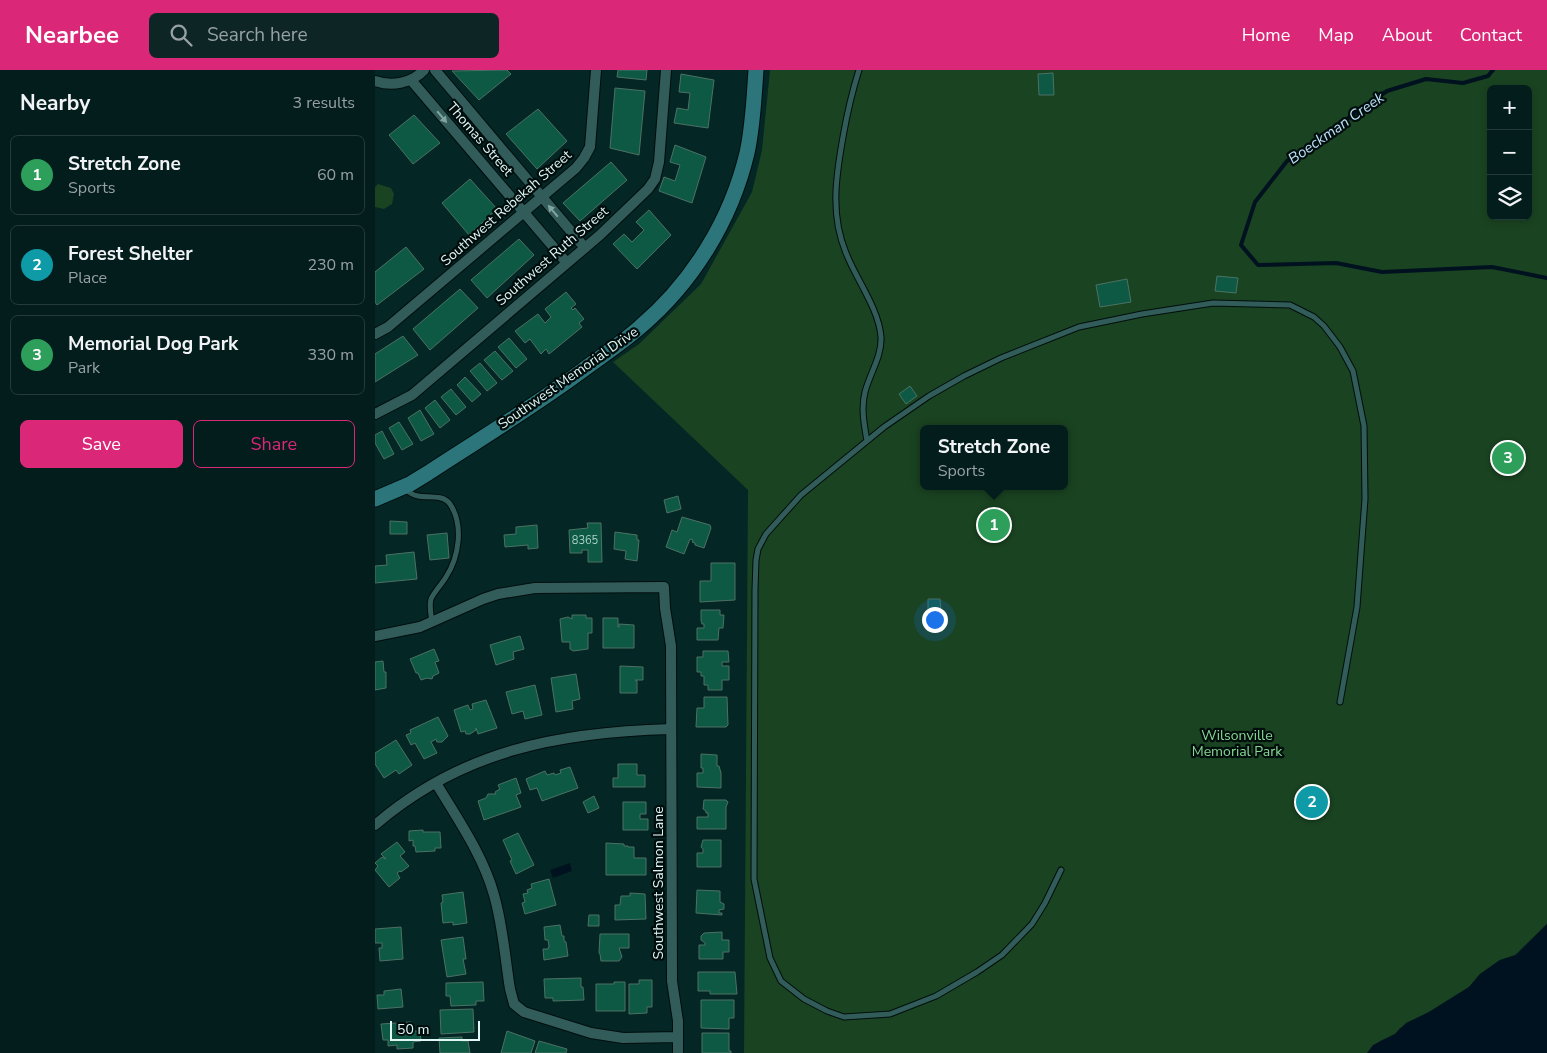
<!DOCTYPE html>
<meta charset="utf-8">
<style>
:root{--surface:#031c1c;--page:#0d2525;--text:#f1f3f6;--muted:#97a1a3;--line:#243a3b;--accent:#db2777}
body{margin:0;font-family:"Nunito Sans",sans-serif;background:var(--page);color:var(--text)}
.controls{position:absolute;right:15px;top:15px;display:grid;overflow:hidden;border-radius:8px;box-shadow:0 2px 8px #0003}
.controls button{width:45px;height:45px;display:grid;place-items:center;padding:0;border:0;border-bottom:1px solid var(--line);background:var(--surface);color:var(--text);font:25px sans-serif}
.scale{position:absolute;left:15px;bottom:12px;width:90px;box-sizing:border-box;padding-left:5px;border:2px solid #e0f7f5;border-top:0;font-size:14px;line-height:18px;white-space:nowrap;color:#e0f7f5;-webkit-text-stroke:4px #000d0d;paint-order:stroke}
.you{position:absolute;left:559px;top:549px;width:18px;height:18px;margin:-12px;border:4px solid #fff;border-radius:50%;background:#1a73e8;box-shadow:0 0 0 8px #1a73e833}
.badge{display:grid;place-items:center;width:32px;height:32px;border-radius:50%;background:var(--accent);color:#fff;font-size:16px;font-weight:700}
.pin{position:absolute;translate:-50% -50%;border:2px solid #fff;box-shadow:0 1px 5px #0006}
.popup{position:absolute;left:545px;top:355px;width:148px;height:65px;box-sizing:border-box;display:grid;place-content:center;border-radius:8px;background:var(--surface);filter:drop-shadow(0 1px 4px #0005);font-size:16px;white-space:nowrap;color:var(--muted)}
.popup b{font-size:19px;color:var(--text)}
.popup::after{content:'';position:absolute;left:50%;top:100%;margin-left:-10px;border:10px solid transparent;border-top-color:var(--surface)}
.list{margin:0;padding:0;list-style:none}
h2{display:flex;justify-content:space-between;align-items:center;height:65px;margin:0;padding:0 20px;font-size:21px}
h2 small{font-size:16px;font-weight:400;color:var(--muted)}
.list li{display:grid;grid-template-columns:32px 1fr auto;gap:15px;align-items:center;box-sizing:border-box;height:80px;margin:0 10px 10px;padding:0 10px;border:1px solid var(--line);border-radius:8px}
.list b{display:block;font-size:19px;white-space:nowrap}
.list p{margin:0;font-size:16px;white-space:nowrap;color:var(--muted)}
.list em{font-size:16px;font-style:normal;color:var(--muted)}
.actions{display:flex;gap:10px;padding:15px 20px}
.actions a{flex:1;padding:11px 0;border:1px solid var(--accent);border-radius:8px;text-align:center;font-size:18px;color:var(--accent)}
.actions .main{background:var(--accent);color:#fff}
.icon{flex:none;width:28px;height:28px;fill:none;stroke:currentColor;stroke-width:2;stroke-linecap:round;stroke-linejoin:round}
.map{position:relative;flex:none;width:1172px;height:983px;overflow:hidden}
header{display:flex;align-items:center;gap:30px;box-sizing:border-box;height:70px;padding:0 25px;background:var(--accent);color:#fff}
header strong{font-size:24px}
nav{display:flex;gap:28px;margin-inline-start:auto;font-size:18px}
.search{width:350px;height:45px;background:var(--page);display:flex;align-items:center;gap:12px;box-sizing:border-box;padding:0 18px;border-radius:8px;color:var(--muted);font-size:19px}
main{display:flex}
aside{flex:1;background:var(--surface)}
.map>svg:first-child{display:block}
.green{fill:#1a4321;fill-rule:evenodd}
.water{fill:#00121f}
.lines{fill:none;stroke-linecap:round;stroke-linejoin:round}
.stream{stroke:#00121f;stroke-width:4}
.building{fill:#0e5944;stroke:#4c7164}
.lane-casing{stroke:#000e0d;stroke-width:7}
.street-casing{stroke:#000e0d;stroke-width:12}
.secondary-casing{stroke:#000e0d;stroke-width:17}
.lane{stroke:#325c5a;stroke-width:5}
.street{stroke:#325c5a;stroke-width:10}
.secondary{stroke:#2b757b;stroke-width:15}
.oneway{fill:#80a2a0}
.labels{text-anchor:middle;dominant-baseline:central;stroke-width:4.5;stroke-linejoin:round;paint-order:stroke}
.number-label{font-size:11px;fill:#acd0c9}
.street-label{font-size:14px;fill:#e0f7f5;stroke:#000d0d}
.park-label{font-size:14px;fill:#87d791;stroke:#000d0d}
.water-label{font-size:15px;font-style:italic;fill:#bce1f8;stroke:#000d0d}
</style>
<header>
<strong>Nearbee</strong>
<div class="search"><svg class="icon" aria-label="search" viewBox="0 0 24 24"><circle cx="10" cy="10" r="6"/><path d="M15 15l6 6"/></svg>Search here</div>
<nav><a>Home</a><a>Map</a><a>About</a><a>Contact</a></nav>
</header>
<main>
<aside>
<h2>Nearby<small>3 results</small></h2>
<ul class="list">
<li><span class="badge" style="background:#2e9e5b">1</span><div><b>Stretch Zone</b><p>Sports</p></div><em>60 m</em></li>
<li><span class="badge" style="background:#0f9aa8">2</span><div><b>Forest Shelter</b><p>Place</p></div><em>230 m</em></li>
<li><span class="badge" style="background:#2e9e5b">3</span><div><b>Memorial Dog Park</b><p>Park</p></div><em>330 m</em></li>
</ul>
<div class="actions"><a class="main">Save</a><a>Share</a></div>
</aside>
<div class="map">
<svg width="1172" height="983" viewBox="0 0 1172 983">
<rect width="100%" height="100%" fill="#042625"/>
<path class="green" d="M395,0H1172V854L1140,885L1125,890L1105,904L1094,917L1054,942L1025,958L1020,964L1005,971L992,983H369L373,420L238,292L264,274L326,214L377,122L387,80ZM1116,19H1153V146H1116ZM549,359H689V416H549Z
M3,114L16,118L19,124L17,134L9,139L0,137V117Z"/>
<path class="water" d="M195,793L197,801L178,808L175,800Z
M1172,854V983H992L998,975L1020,964L1031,953L1054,942L1094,917L1105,904L1125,890L1141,885Z"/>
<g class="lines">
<path class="stream" d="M1118,0L1113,6L1088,13L1051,9L1012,21L912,91L880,132L866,175L883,195L961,193L1007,202L1117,197L1172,208"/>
</g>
<path class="building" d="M132,0L136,4L104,30L77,1Z
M243,0H272L271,10L242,7Z
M678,3L679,25H664L663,4Z
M306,4L339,10L333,58L299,53L302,38L313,40L315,23L304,22Z
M240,18L270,21L264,85L235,78Z
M163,39L192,71L162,99L131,64Z
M39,45L65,73L38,94L14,65Z
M300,75L331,87L317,133L284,121L289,107L300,111L305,95L295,92Z
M236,92L252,110L205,151L188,133Z
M95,109L122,139L94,165L67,133Z
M274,140L296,165L262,199L238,174L249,164L257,172L269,160L261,152Z
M144,169L159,185L112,228L96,210Z
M31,177L49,199L2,235L0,232V202Z
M842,206L863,208L861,223L840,221Z
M752,209L756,232L725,237L721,215Z
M85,219L103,238L55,280L38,259Z
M191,222L201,234L196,238L198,240L200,238L209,249L204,253L207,257L174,284L171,279L166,284L155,269L150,273L140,261L163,244L170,253L176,247L170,239Z
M28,266L43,285L0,312V284Z
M134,268L152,289L141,298L123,277Z
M120,281L138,301L127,310L109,290Z
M105,293L122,313L112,321L95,301Z
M90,307L106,324L97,332L82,315Z
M535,316L542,326L531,334L524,324Z
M76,319L91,337L81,345L66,327Z
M60,330L75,350L65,358L50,338Z
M45,340L59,364L46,371L33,348Z
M24,352L38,374L27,380L14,358Z
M7,361L19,384L9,389L0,373V365Z
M303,426L306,439L292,443L289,430Z
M307,447L335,455L336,458L329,478L320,475V473L317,472L318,470L315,469L309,484L291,477L297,460L302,462Z
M15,451L32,452V464H15Z
M212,453H226L227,492H213V480H207V483H195L194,460L213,458Z
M162,455L163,478L153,479V475L130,477L129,465L141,464V457Z
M240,462L262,465V470H264L262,491L250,489L251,481L239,479Z
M72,463L74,488L55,490L52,465Z
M39,482L42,509L0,513V496L12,495L11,485Z
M336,493H360V530L325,532V511H336Z
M553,529H565L566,542H553Z
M326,540H345V545H349L348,558H344L343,570H322V558H329V554H327L326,550Z
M197,545H211V548H217V563H213V579L198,581L195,579V572H187L185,549L193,547L197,549Z
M228,548H243V557H244V554L259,555V578H228Z
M145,566L149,579L138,582L139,589L121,595L115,575Z
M59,579L64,591L60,592L64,603L58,606L57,609L52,608L46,610L43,603H41L35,589Z
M328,581H353L354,592H347V596H354V610H347V620H333V615H329V606H326V602H322V587H328Z
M8,591L9,602H11V618L0,620V592Z
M245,596L268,597V610H260L262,611V623H245Z
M201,604L205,629L197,631L198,639L181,642L176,608Z
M160,615L167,645L150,649L148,641L137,644L131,622Z
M329,627H352L353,655L351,657H321L322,638H329Z
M111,630L122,658L103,664L101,658V660L95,664H91L90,661L86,662L79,640L93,635L95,640L98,639L97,634Z
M63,647L73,666L67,672H62L61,669L56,672L62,683L49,689L40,673L36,675L31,665L36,663L35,660Z
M21,670L37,695L24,704L21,700L9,708L0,694V683Z
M326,684L342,685V696H344L346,703V718L322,717V703H328V698H326Z
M243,694H262V705H270V717H238V708H243Z
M195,697L203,718L167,731L162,718L155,720L151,709L170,701L172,705L179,703L180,705L186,703L185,700Z
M141,708L146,723L141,725L146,737L109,750L103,731L111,728L113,724H121L120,722L125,719L123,715Z
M946,717L954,732L928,747L920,733Z
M219,726L224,738L213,743L208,732Z
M329,730H351L353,732L351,737V759H322V747H333V743H331V741L328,739Z
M248,732H271V744H265V749H273V760H248Z
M48,760V762H65L66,778H60V781L41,782L40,776H38V770L34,771V761Z
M143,763L159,795L141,804L135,791L137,790L128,770Z
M328,770H346V797H322V783H328V779L326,777Z
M22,772L30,782L25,786L34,796L26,802L25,801L22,803L25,808L14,817L0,800L3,796L0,793L7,787L11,789L6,784Z
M231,773L249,774V776H253V777H259V788H271V805H231Z
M174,809L181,835L150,844L147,833L150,832L148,824L153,823L152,820L157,818L156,814Z
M322,820L345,821V832L349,834V839L344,840V843H347V845L321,843Z
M88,822L92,853L78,855V852L68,853L66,833L68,832L67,825Z
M255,823L270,824L271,849L240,850V835H245L246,826H255Z
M214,845H224V856H213Z
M185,855L187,866H189V871L191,872L193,886L169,890L168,879H173L174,876L173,870H170L169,857Z
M26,857L28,889L5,891L4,878H7V873H0V859Z
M347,862V870H354V882H348V889H324V875H330V873L326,870V866L329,863Z
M225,864H254V878H244L247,887L244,891H226L225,884L224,883Z
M88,867L91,889H88L91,904L72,907L66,870Z
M323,902H360L362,924H335V921H323Z
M206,908V917H208L209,930L178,931V928H170L169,909Z
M264,910H277V937H272V943L254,944V914H264Z
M108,912L109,931H101V935L76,936L75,926H71V913Z
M239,912H250V941H221V914H239Z
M26,919L28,937L3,939L2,925H9V921Z
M326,930H359V948H354V959L326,958Z
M98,939L99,962L66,964L65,940Z
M36,952L37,961H45L46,971L38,972V978L22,979V975L13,976V970H8L6,954Z
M132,961L160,971L156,983H126Z
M327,963H354V981H356V983H327Z
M87,967V971H93L95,983H65L64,968Z
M164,971L192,979L191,983H160Z"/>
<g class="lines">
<g class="lane-casing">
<path id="lane" d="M484,0C477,22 472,44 468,67C461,106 455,145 471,183C481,209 504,239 506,267C507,286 495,303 490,322C486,338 489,354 492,371
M30,418C33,422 37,425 43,426C52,428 68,424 75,434C89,455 84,487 71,507C67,514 59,522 56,529C54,536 56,545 57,552
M686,800L670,833L657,854L627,885L602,902L561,926L515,944L469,947L452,941L429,929L406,911L395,888L379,809L380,520L381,490L383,479L391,464L426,425L509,357L554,326L589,306L626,288L704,257L767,244L838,233L915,235L939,247L949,256L965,277L978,301L989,356L990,429L982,537L965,632"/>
</g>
<g class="street-casing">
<path id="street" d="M60,0L210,178
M36,10L192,193
M0,11C17,17 37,13 49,0
M0,264L13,257L201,98L209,88L215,77L221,0
M0,344L37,325L225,165L273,119L280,109L284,92L291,0
M0,566L45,557L108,529L123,524L160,518L289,517L290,538L296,576L297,911L303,951V983
M61,713C82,748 108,785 119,825C128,856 130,888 135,919L139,934L149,942L216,963L248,968L303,967
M0,755C87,680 185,662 296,659"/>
</g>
<g class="secondary-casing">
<path id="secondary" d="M0,429L35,414L53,403C105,369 158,337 208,300C227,286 247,273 265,257C318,212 356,150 372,83C378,56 379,28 381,0"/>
</g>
<use href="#lane" class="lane"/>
<use href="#street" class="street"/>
<use href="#secondary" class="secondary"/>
</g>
<defs><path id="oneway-solid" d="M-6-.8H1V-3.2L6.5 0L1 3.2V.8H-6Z" transform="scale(1.25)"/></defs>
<g class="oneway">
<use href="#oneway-solid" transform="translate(67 47) rotate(50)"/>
<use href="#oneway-solid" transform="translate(178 141) rotate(-130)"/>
</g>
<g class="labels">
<g class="number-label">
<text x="210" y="470">8365</text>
</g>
<g class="street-label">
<text transform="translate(105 69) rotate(49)">Thomas Street</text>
<text transform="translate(131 138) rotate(-41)">Southwest Rebekah Street</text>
<text transform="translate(177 186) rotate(-41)">Southwest Ruth Street</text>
<text transform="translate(193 308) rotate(-35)">Southwest Memorial Drive</text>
<text transform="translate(283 813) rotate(-90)">Southwest Salmon Lane</text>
</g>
<g class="park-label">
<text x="862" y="665">Wilsonville<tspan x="862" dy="16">Memorial Park</tspan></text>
</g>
<g class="water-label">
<text transform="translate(961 58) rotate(-35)">Boeckman Creek</text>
</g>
</g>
</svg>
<div class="controls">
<button>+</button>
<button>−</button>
<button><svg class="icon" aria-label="layers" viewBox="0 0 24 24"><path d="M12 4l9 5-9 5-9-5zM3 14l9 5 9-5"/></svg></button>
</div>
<div class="scale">50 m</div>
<div class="you"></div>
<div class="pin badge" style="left:619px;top:455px;background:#2e9e5b">1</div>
<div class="popup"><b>Stretch Zone</b>Sports</div>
<div class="pin badge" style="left:937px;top:732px;background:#0f9aa8">2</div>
<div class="pin badge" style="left:1133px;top:388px;background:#2e9e5b">3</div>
</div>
</main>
